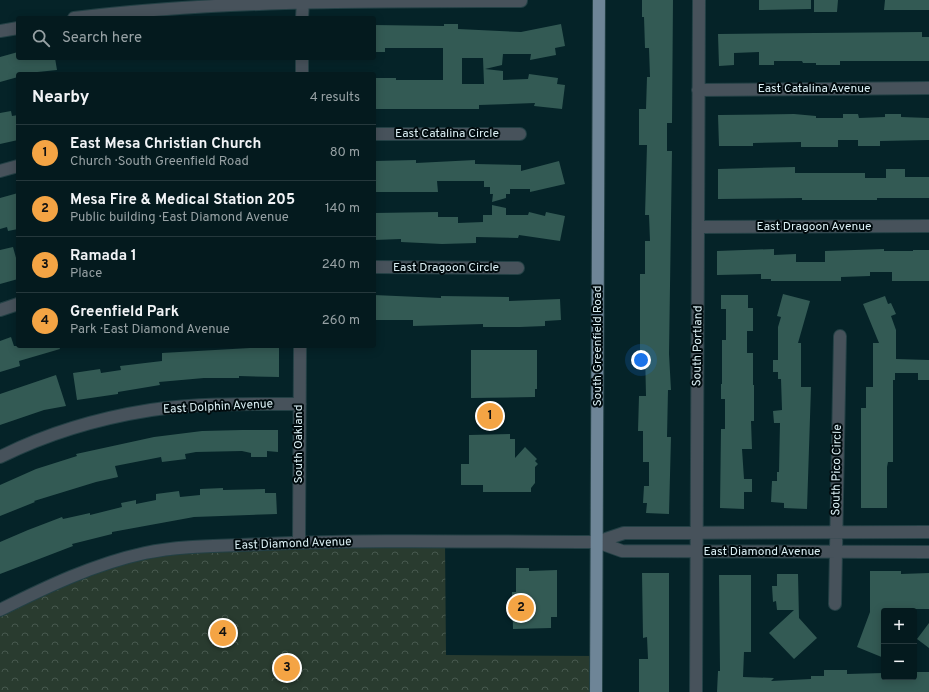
<!DOCTYPE html>
<meta charset="utf-8">
<style>
:root{--surface:#041a1e;--page:#12272b;--text:#f1f3f6;--muted:#97a1a4;--line:#25383c;--accent:#f4a444}
body{margin:0;font-family:Overpass,sans-serif;background:var(--page);color:var(--text)}
.controls{position:absolute;right:12px;bottom:12px;display:grid;overflow:hidden;border-radius:4px;box-shadow:0 2px 10px #0003}
.controls button{width:36px;height:36px;display:grid;place-items:center;padding:0;border:0;border-bottom:1px solid var(--line);background:var(--surface);color:var(--text);font:20px sans-serif}
.you{position:absolute;left:641px;top:360px;width:14px;height:14px;margin:-10px;border:3px solid #fff;border-radius:50%;background:#1a73e8;box-shadow:0 0 0 6px #1a73e833}
.badge{display:grid;place-items:center;width:26px;height:26px;border-radius:50%;background:var(--accent);color:#111;font-size:13px;font-weight:700}
.pin{position:absolute;translate:-50% -50%;border:2px solid #fff;box-shadow:0 1px 4px #0006}
.list{margin:0;padding:0;list-style:none}
h2{display:flex;justify-content:space-between;align-items:center;height:52px;margin:0;padding:0 16px;font-size:17px}
h2 small{font-size:13px;font-weight:400;color:var(--muted)}
.list li{display:grid;grid-template-columns:26px 1fr auto;gap:12px;align-items:center;box-sizing:border-box;height:56px;padding:0 16px;border-top:1px solid var(--line)}
.list b{display:block;font-size:15px;white-space:nowrap}
.list p{margin:0;font-size:13px;white-space:nowrap;color:var(--muted)}
.list em{font-size:13px;font-style:normal;color:var(--muted)}
.icon{flex:none;width:22px;height:22px;fill:none;stroke:currentColor;stroke-width:2;stroke-linecap:round;stroke-linejoin:round}
.map{position:relative;flex:none;width:929px;height:692px;overflow:hidden}
.search{position:absolute;background:var(--surface);box-shadow:0 2px 10px #0003;left:16px;top:16px;width:360px;height:44px;display:flex;align-items:center;gap:10px;box-sizing:border-box;padding:0 14px;border-radius:4px;color:var(--muted);font-size:15px}
.panel{position:absolute;background:var(--surface);box-shadow:0 2px 10px #0003;left:16px;top:72px;width:360px;height:276px;border-radius:4px}
.map>svg:first-child{display:block}
.park{fill:url(#park-crowns)}
.building{fill:#335a54;fill-rule:evenodd}
.lines{fill:none;stroke-linecap:round;stroke-linejoin:round}
.minor-casing{stroke:#234045;stroke-width:14}
.major-casing{stroke:#234045;stroke-width:14}
.minor{stroke:#47525b;stroke-width:12}
.major{stroke:#6e8597;stroke-width:12}
.labels{text-anchor:middle;dominant-baseline:central;stroke-width:4;stroke-linejoin:round;paint-order:stroke}
.street-label{font-size:12px;fill:#daeff4;stroke:#000b0e}
</style>
<div class="map">
<svg width="929" height="692" viewBox="0 0 929 692">
<defs>
<pattern id="park-crowns" width="20" height="18" patternUnits="userSpaceOnUse"><rect width="20" height="18" fill="#293b2f"/><path d="M2 6a3 3 0 1 1 6 0M12 15a3 3 0 1 1 6 0" fill="none" stroke="#47584e"/></pattern>
</defs>
<rect width="100%" height="100%" fill="#052328"/>
<path class="park" d="M445,542L446,655L596,656V692H0V610L145,553Z"/>
<path class="building" d="M642,0H673L672,123H667V151H672L669,354L671,390H668L667,437H671L669,514L646,513L647,503H643L644,486H649V462H643V431H638L639,396H646L645,351H640V274H645V241H650L649,215H645L647,145H639V109H646L647,77H650L649,48H645L644,17H642Z
M759,0H811V9L759,10Z
M814,0H838L837,12H814Z
M885,0H929V10H884Z
M444,24H458V29L521,32L561,24L565,46L555,48L556,55L530,60L531,54H503L502,65L485,69L503,71V80L528,79L529,74L558,78L557,84L565,85L562,109L534,106L535,103L479,105V109H374V78H396V80H443V48H385V52H374V25L444,26ZM462,58H483L484,84H462Z
M922,32V37H929V61H840V65H816V63H803L802,61H774V65H759V52L734,53V65L719,66L718,34Z
M18,52V58H55L57,70L18,74V77L0,82V57Z
M11,111L12,116L18,115V140L0,144V113Z
M794,114L816,116V118H843V114H858L859,118L885,117V114H901V117L929,118V140L880,141V146H858V140H838V147H801V142L753,143V146H719L718,115Z
M416,160V163L475,160V164L521,165V171L559,161L565,184L530,192V189H510V194H506V198L492,202L493,194H490V187H484V181H437L438,192H374V161Z
M795,167V173H865V178H886V169H905V177H929V198H877V200H802V198L718,199V169Z
M18,193V229L8,231L7,227L0,229V198Z
M492,205L506,208V215H528L529,212L545,216L546,212L565,216L560,241L519,235L518,238L476,237V243L442,244L401,242V239L374,240V213L438,212V217H458V223L483,222V215H492Z
M13,247L18,265V279L0,284V250Z
M774,249V255L796,254V262H825V251L884,249V251H913V250H929V281H892V272H870V276L841,277V281H771V279H761V274L717,275V251Z
M783,294L810,301L798,343H801V387H811L807,509L784,508V503L771,502L772,481H777V472H779L780,423H774L773,411L782,410L781,379H778V372H773V360H778V327L781,317L777,316Z
M374,295L441,298V296L509,297V301L560,299L561,320L545,321V326L520,327H483V324L413,326V320H374Z
M721,295H748V308H753V331H747V353H753V385H754V421H751L752,449H742L744,479H752V492H744V509L720,508L721,429H725V399H721V384H722V340H726V309H721Z
M885,296L888,304L891,303L896,314L891,316L896,330V359L929,360V380H918V373H895V380H893V462H888L887,467V508H861V408H866V387H873V343H879L863,304Z
M11,337L14,346H59L60,349L19,361L20,366L0,372V341Z
M250,348H279V377L239,376V378H204L159,382L160,385L118,392V394L77,400L73,373L100,369L101,373L121,370L120,366L162,361V353Z
M471,350H537V389H535V397L471,398Z
M56,375L66,406L44,410L0,425V394Z
M242,430H278V452L267,451V457H251V453L242,451L196,452L185,454L186,459L162,462L161,457L115,466L118,477L96,482L34,501L35,502L0,516V485L36,469L77,456L76,454L154,437L202,431Z
M510,434V439H515V458L525,447L537,459L535,461L538,464L535,467V483L531,488V492H483V485H461V464H469V435Z
M223,488V490L265,489V493H276L277,514L194,517L112,532V534L72,544L73,546L0,574V542L28,530L62,517L63,519L90,513V515L122,507L121,503L136,500V504L156,500V494L179,491L180,497L200,495V489Z
M516,568H529V571L557,570V617H551V628L513,629L512,592H516Z
M870,571H901V574L929,573V609H884V658L857,647L870,612Z
M642,573H669V692H639V659H648L647,637L643,638Z
M777,574H798L799,618L817,638L794,659L769,633L794,610H777L776,601L773,602L772,586H777Z
M719,575H751V652H744L743,677L774,678L771,681L811,679V676H824V670H847V674L884,673V677H914V672H929V692H717L718,671H720Z
M929,623V648L917,639Z
M276,662H298V674H276Z"/>
<g class="lines">
<g class="minor-casing">
<path id="minor" d="M74,18C220,0 373,1 521,1
M302,18L303,1
M0,31L18,28
M302,74V58
M698,90L929,88
M374,134H520
M0,171L18,166
M699,227L929,226
M374,267L518,268
M0,310L18,304
M0,457C46,434 100,418 151,410C200,403 250,404 300,404
M299,542L300,346
M597,542L622,551L929,552
M835,604L840,336
M0,610C46,587 94,564 145,553C182,545 226,546 264,544C375,539 486,542 597,542L624,533L929,532
M696,692L699,0"/>
</g>
<g class="major-casing">
<path id="major" d="M596,692L599,0"/>
</g>
<use href="#minor" class="minor"/>
<use href="#major" class="major"/>
</g>
<g class="labels">
<g class="street-label">
<text x="814" y="89">East Catalina Avenue</text>
<text x="447" y="134">East Catalina Circle</text>
<text x="814" y="227">East Dragoon Avenue</text>
<text x="446" y="268">East Dragoon Circle</text>
<text transform="translate(598 346) rotate(-90)">South Greenfield Road</text>
<text transform="translate(698 346) rotate(-89)">South Portland</text>
<text transform="translate(218 407) rotate(-3)">East Dolphin Avenue</text>
<text transform="translate(299 444) rotate(-90)">South Oakland</text>
<text transform="translate(837 470) rotate(-89)">South Pico Circle</text>
<text transform="translate(293 544) rotate(-2)">East Diamond Avenue</text>
<text x="762" y="552">East Diamond Avenue</text>
</g>
</g>
</svg>
<div class="controls">
<button>+</button>
<button>−</button>
</div>
<div class="you"></div>
<div class="pin badge" style="left:490px;top:416px">1</div>
<div class="pin badge" style="left:521px;top:608px">2</div>
<div class="pin badge" style="left:287px;top:668px">3</div>
<div class="pin badge" style="left:223px;top:633px">4</div>
<div class="search"><svg class="icon" aria-label="search" viewBox="0 0 24 24"><circle cx="10" cy="10" r="6"/><path d="M15 15l6 6"/></svg>Search here</div>
<section class="panel">
<h2>Nearby<small>4 results</small></h2>
<ul class="list">
<li><span class="badge">1</span><div><b>East Mesa Christian Church</b><p>Church · South Greenfield Road</p></div><em>80 m</em></li>
<li><span class="badge">2</span><div><b>Mesa Fire &amp; Medical Station 205</b><p>Public building · East Diamond Avenue</p></div><em>140 m</em></li>
<li><span class="badge">3</span><div><b>Ramada 1</b><p>Place</p></div><em>240 m</em></li>
<li><span class="badge">4</span><div><b>Greenfield Park</b><p>Park · East Diamond Avenue</p></div><em>260 m</em></li>
</ul>
</section>
</div>
